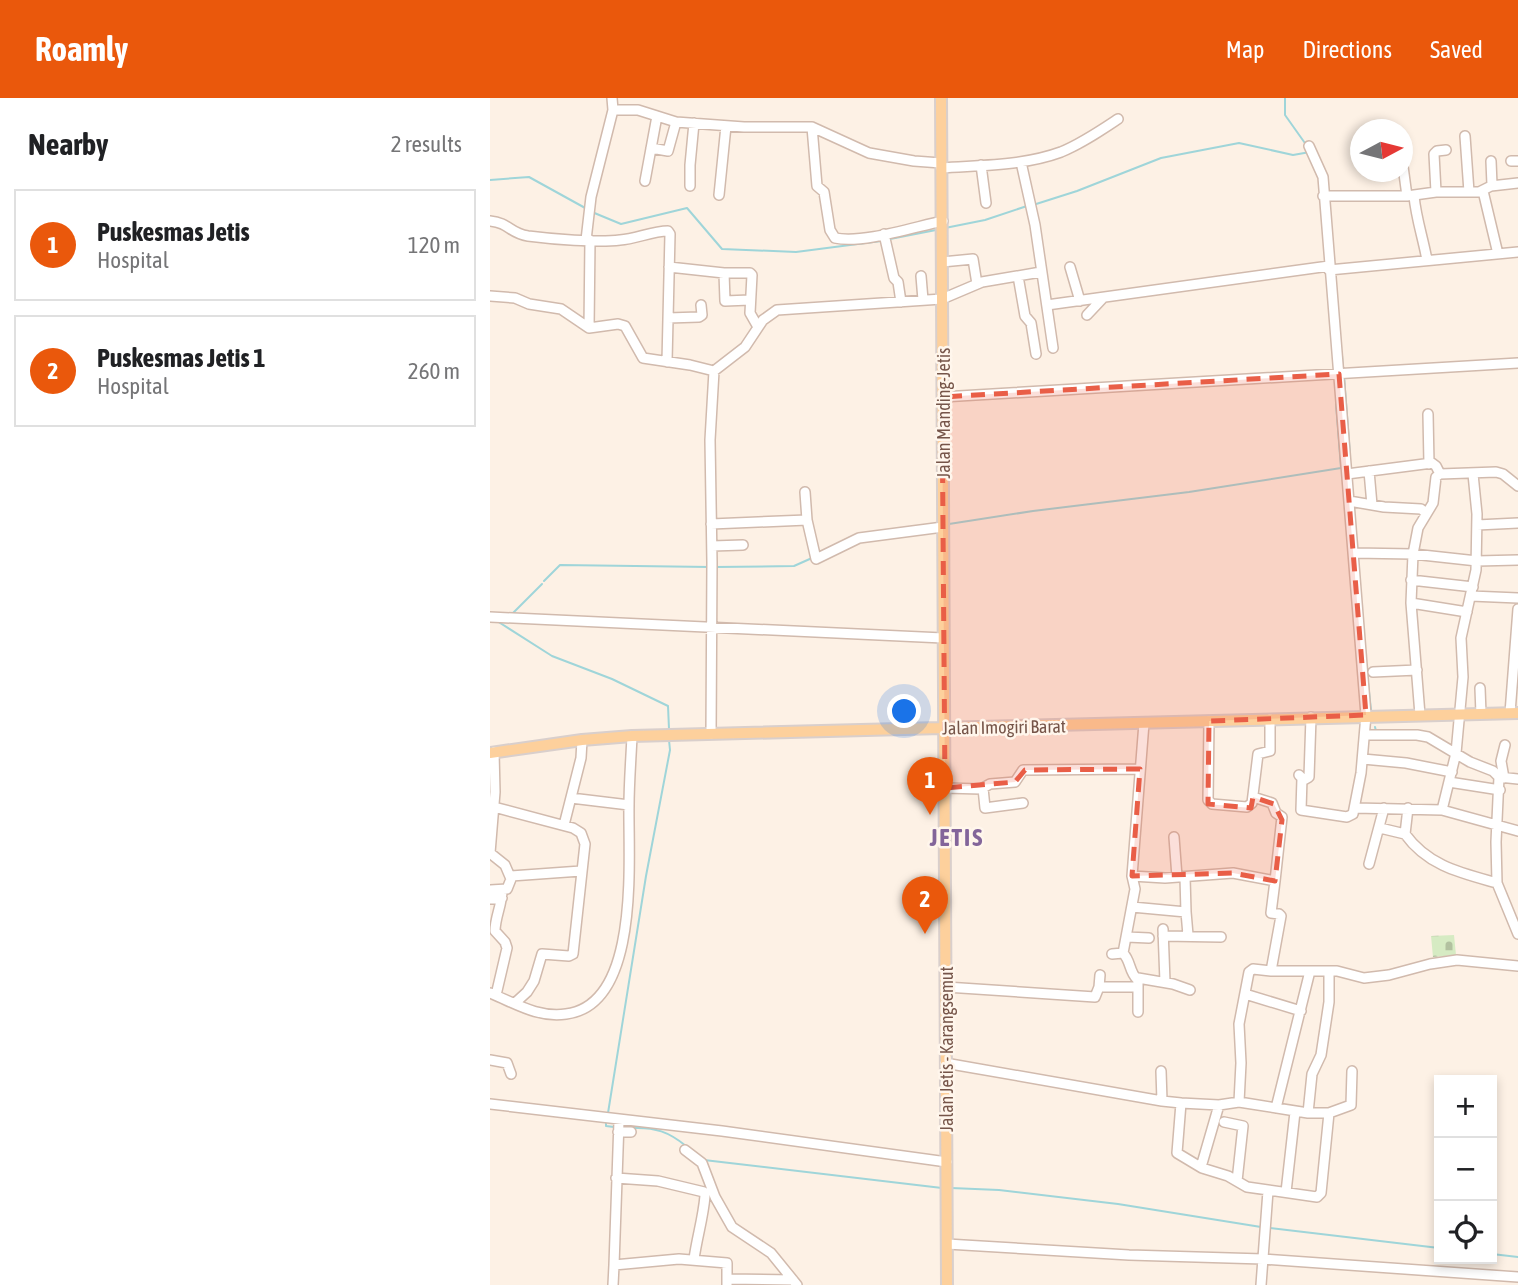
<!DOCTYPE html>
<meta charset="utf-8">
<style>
:root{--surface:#fff;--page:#f2f2f2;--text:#202124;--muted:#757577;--line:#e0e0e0;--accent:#ea580c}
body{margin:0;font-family:"Asap Condensed",sans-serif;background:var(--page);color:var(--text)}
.controls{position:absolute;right:21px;bottom:21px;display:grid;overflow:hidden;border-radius:0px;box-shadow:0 4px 10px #0003}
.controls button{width:63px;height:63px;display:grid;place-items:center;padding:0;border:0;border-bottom:2px solid var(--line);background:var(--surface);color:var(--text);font:35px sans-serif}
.compass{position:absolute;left:860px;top:21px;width:63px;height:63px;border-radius:50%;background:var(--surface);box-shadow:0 4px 10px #0003;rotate:83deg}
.you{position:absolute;left:415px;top:614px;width:24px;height:24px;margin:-18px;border:5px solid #fff;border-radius:50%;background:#1a73e8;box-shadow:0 0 0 10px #1a73e833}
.badge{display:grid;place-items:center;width:46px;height:46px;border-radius:50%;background:var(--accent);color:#fff;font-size:23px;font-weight:700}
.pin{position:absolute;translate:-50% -58px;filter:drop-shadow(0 2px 4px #0008)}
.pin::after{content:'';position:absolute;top:37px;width:24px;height:21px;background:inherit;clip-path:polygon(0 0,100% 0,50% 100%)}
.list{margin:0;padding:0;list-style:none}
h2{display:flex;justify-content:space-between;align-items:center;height:91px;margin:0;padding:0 28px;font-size:30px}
h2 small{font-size:23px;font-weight:400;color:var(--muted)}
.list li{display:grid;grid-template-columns:46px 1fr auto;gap:21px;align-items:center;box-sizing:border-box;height:112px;margin:0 14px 14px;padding:0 14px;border:2px solid var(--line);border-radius:0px}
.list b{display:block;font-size:26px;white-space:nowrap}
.list p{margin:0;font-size:23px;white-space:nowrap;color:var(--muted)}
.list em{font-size:23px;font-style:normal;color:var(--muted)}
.icon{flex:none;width:38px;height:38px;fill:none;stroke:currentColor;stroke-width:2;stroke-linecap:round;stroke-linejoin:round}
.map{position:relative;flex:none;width:1028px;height:1187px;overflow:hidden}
header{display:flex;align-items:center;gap:42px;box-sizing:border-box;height:98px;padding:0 35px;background:var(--accent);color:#fff}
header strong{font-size:33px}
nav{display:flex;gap:38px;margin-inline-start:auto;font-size:24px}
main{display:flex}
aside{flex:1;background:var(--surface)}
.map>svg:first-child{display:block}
.cemetery{fill:url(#cemetery-stones)}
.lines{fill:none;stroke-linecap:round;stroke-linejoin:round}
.stream{stroke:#9fd5d9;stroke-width:2}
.minor-casing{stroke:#d1baad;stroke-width:12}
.major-casing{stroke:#d9cfcc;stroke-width:14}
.minor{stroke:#fff;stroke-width:9}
.major{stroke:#fdd09c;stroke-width:10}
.marked{fill:#e95e47;fill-opacity:0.2;stroke:#e95e47;stroke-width:5;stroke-dasharray:14 9;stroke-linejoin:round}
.labels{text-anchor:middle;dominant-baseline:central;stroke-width:5;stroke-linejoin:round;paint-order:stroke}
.street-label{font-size:18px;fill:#765549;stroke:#fff6ec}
.district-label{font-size:24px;font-weight:bold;letter-spacing:2px;fill:#83659a;stroke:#fff6ec}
</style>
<header>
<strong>Roamly</strong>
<nav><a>Map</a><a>Directions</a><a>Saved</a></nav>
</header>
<main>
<aside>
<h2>Nearby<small>2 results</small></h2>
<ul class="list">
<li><span class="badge">1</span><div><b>Puskesmas Jetis</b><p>Hospital</p></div><em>120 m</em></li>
<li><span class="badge">2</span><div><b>Puskesmas Jetis 1</b><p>Hospital</p></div><em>260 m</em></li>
</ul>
</aside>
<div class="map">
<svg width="1028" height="1187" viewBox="0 0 1028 1187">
<defs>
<pattern id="cemetery-stones" width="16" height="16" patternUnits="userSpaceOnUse" patternTransform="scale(1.75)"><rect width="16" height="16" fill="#d6ebc3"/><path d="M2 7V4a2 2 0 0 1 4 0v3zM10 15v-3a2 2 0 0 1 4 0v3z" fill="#b2c1a0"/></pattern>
</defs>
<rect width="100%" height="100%" fill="#fdf1e5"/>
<path class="cemetery" d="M964,837L966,857L943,859L941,838Z"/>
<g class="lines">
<path class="stream" d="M795,0V17L817,48
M0,82L39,79L97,111
M543,107L587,93L671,60L749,45L803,57L820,54
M102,114L131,126L197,110L232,151L306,154L391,143
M455,130L495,122L537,108
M400,141L446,132
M852,257L853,273
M854,278L860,357
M459,426L543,413L699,394L851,370L846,306
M225,469L304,468L322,460
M54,483L70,467L220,469
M23,515L52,486
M7,523L62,558L122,581L178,608L179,631
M877,575L881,612
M885,629L886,633H923
M1012,709L1013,684
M118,1015L156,778L180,652L179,642
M116,1024V1028L124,1029
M143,1030C165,1029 179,1034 196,1048
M214,1062L452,1090
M461,1090L509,1092L628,1106L771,1129
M780,1130L949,1150
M1002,1156L1028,1159"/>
<g class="minor-casing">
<path id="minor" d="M122,0L123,12H148L186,24L254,29H322L379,55L424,63L451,65
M322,29L327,88L334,94L340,132L345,140C372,146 424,129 453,123
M975,38L979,94
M161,50L178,53L186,24
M912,61L917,98
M1001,63L1002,87
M1021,63H1028
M531,64L545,127L563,250
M491,67L496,105
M451,70C491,67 533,68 571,54C591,46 610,33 628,21
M155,83L167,18
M200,88V67L204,25
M993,93L1008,156
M946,94L944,56L947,53L956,52
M229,97L236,28
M833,98H917L946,94H989L1001,88L1028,85
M924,98C926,120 933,140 937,162
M0,123C20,125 19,135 38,138C61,141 108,145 130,142C146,141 162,133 178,133L180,136L177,264
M394,136L404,180L408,184L411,204
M96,142L101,99L123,12
M452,164L483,161L487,186
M179,169L234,175H260L262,177L260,215L268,229
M580,169L590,203
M839,172L1028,154
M234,175L235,203L260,202
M431,178L433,202
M528,178L535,218L541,225L546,256
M0,198L25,200L39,206L71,211L99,230L128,226L135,228L153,260L200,267L224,273L255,249L273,222L287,212L452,201L492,184L551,174
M557,207L839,168
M597,217L613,200
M178,220L209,219L212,217L211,207
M99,230L100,142
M452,299L1028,265
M938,316L939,366
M879,373L882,407
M857,376L942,365L946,368L950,376
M983,376L987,416L986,472L971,540L973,579L966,655L952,712L1028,733
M315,394L317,422
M859,403L894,409L931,411L936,415
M221,426L317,422L326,461L369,440L453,429
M987,427L1028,425
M222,448L253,447
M864,455L923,456L987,463L1028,462
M921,482L983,489
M981,498L1028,500
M921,505L977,514
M0,519L453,540
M883,574L927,572
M990,590L991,616
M1020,615L1028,511
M930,617L921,505L923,456L928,430L943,405L946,379L950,376L1006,374L1013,376L1028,388
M719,623L718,702L722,706L757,709L762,705L768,656L780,653V621
M221,636L222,464L220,342L224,273
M875,637H927L938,639L980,664L1003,673L1009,679L1028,681
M873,661L916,665L962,674
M809,677L812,680L811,712L857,719L863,716L871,675L876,617L833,79L819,48
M1009,679L1006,744L1007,785L1028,836
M1014,680L1011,663L1015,647
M812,683L819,679L821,619
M959,684L1010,692
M455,690L491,691L500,686L525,684L533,672L650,671
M493,690L495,710L533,705
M763,699L782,705L786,715L792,719L785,783
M81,700L139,707
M4,709L83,730L91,735L95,746L83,856L79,858L52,856L44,883L37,894L25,905
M865,710L952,712
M74,727L91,660L92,642
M890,730L915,736C938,768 971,775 1007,785
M915,736L918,710
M684,739L687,779
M879,766L894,710
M21,778L91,773
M642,778L675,780L743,775L785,783L781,815L789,816L791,818L781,873
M695,779L696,814
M0,792L17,791L21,781L15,767L0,755L5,694L4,654
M0,801L12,800
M642,809L696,814L698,837
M673,831L675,884
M673,838L731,839
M637,839L659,840
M622,856L633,855
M647,881C639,874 641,863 633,855L645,791L642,778L654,625
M456,889L605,899L609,889H647
M609,889L610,877
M0,895C25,905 47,920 76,916C151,907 138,761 139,708C139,685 141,661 142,638
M755,896L811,913
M6,897L17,850L15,844L5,833C5,819 12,807 12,793
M648,914V880L683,886L700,892
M0,962L17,965L21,976
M455,965L672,1003
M671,973L672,1003L691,1005
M749,1004L751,965L749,926L759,874L763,871L781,873H847L874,880L899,877L940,866L967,862L1028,868
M0,1006L232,1033L457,1064
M786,1010L820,873
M818,1015L822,976L831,957L839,904V873
M839,1015L831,1095L827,1099L757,1089L738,1078L712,1070L687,1055L691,1005L729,1007L749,1004L818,1015H839L861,1007L862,973
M734,1024L753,1028L747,1083
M128,1034H141
M195,1052L212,1065L225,1099L242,1129L281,1155L307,1187
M711,1069L729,1007
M126,1080L168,1083L214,1094L215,1098C213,1121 207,1139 204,1161
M796,1094L805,1014
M457,1146L639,1157L773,1161L1028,1179
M124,1167L129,1023
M237,1181L303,1182
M123,1187L124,1167L189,1161L237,1165V1187
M771,1187L778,1093"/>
</g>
<g class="major-casing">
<path id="major" d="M451,0L457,1187
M0,655L92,642L142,638L1028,615"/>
</g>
<use href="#minor" class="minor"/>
<use href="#major" class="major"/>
</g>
<path class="marked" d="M849,276L876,617L719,623L718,706L761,710L763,699L784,706L792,722L785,783L743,775L642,778L650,671L535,672L525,684L455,690L452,299Z"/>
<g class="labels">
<g class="street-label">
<text transform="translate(453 315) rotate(-90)">Jalan Manding-Jetis</text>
<text transform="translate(514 629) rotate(-1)">Jalan Imogiri Barat</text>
<text transform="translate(456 951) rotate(-90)">Jalan Jetis - Karangsemut</text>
</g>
<g class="district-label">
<text x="467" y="739">JETIS</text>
</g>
</g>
</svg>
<div class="controls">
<button>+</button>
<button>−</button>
<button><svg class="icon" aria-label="locate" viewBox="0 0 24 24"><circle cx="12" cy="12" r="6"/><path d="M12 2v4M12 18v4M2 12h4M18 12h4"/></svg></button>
</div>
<svg class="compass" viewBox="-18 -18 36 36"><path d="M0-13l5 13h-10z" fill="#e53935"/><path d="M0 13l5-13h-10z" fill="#757577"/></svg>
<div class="you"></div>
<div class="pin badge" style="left:440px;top:717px">1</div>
<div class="pin badge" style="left:435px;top:836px">2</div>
</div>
</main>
